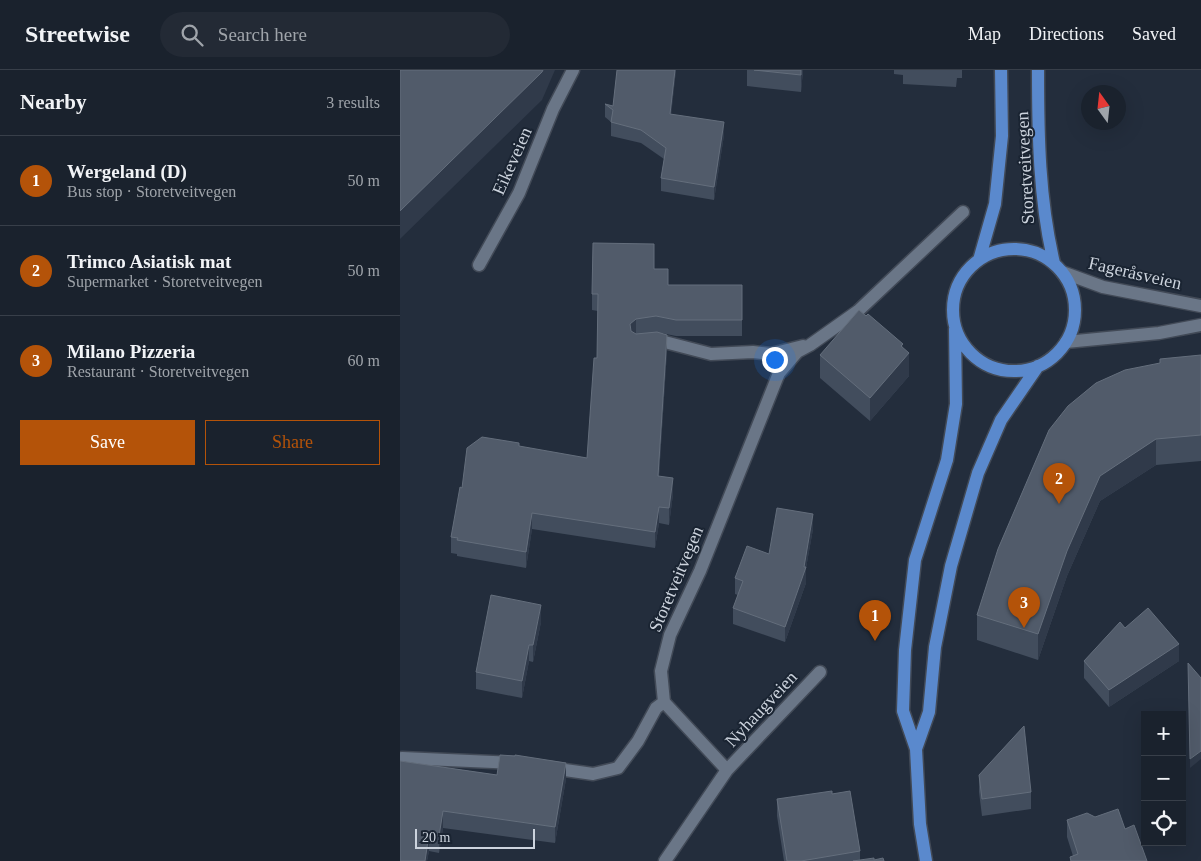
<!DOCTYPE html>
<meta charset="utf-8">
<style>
:root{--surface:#1a222d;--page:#232a35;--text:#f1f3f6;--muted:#9fa4aa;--line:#383f49;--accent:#b45309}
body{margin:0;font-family:"Times New Roman",serif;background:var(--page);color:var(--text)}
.controls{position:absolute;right:15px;bottom:15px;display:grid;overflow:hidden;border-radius:0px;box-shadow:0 5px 20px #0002}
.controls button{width:45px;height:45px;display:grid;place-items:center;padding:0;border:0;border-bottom:1px solid var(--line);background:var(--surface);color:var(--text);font:25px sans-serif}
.compass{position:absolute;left:681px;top:15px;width:45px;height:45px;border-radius:50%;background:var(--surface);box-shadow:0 5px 20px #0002;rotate:345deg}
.scale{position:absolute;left:15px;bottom:12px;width:120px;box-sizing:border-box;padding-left:5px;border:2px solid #ccd3dd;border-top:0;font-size:14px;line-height:18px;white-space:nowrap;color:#ccd3dd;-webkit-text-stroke:4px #1a2432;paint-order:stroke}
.you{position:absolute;left:374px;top:289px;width:18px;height:18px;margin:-12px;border:4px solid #fff;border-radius:50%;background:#1a73e8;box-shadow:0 0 0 8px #1a73e833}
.badge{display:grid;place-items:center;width:32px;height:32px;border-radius:50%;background:var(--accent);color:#fff;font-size:16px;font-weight:700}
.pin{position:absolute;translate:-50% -41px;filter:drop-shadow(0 1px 2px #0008)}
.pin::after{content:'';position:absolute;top:26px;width:18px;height:15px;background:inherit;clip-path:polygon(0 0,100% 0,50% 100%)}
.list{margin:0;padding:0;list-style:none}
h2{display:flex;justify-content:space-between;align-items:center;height:65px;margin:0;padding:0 20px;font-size:21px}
h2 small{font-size:16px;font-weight:400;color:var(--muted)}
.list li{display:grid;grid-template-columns:32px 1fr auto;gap:15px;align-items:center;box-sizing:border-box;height:90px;padding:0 20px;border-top:1px solid var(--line)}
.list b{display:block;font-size:19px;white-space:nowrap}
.list p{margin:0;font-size:16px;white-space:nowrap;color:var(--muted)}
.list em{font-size:16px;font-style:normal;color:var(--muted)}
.actions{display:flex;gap:10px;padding:15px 20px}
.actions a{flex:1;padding:11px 0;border:1px solid var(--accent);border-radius:0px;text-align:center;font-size:18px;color:var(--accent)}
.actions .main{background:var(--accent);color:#fff}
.icon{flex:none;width:28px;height:28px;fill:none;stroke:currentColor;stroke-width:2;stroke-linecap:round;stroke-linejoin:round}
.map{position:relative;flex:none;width:801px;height:791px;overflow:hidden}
header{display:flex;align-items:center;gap:30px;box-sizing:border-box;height:70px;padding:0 25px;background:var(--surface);border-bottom:1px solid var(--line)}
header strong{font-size:24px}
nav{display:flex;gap:28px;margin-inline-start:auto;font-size:18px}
.search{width:350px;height:45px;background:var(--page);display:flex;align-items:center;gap:12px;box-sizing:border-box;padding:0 18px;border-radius:28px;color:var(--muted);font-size:19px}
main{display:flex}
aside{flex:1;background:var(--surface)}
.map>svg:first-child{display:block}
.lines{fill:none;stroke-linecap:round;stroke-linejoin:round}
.minor-casing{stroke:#424a57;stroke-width:15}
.major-casing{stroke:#424a57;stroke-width:15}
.minor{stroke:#6a7687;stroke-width:12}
.major{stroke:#5a89cd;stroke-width:12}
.wall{fill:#424d5d}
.shaded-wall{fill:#303a4a}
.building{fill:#515b6a;stroke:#646e7c}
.labels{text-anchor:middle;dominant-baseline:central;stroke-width:4;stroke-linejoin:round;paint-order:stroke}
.street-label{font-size:18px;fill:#ccd3dd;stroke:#1a2432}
</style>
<header>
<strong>Streetwise</strong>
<div class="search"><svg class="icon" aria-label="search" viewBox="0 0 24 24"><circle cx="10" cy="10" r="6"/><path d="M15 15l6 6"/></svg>Search here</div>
<nav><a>Map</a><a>Directions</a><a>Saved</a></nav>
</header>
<main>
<aside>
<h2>Nearby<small>3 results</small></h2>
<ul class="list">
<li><span class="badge">1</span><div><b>Wergeland (D)</b><p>Bus stop · Storetveitvegen</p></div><em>50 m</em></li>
<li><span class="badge">2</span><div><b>Trimco Asiatisk mat</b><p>Supermarket · Storetveitvegen</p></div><em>50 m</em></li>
<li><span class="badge">3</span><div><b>Milano Pizzeria</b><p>Restaurant · Storetveitvegen</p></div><em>60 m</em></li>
</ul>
<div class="actions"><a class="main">Save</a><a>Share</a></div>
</aside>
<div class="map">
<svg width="801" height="791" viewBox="0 0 801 791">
<rect width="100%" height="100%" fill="#232d3c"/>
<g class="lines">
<g class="minor-casing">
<path id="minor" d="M79,195L119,123L153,39L173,0
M662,202L703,217L801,236
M251,271L257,270L311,284L353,282L371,284L403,276
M666,272L759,263L801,255
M264,632L327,700
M2,688L116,693
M151,698L193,704L218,698L238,671L256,638L264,632L261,601L270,565L300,501L379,303L397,282L410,275L458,241L563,142
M265,791L327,700L420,602"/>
</g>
<g class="major-casing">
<path id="major" d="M638,0C638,65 639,130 654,193
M553 240a61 61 0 1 1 122 0a61 61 0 1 1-122 0Z
M579,190L595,134L602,66L601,0
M516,679L529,642L535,577L551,496L578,403L601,350L638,296
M526,791L520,754L516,679L503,641L505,580L515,490L547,390L556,334L555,259"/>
</g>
<use href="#minor" class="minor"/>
<use href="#major" class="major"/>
</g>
<path class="wall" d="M217,0H276L271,44L324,65L314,130L261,121V108L264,89L241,73L211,66V52L205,47V34L213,36Z
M347,0H403L401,22L347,16Z
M494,0H562V8H557L556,17L503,14V5L494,4Z
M254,199L268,215H342V266H276L261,263L267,281L259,406L273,424L269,455L259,453L255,478L132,459L126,498L57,486V484L51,483V467L62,418L119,377L187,388L197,288L198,241L192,240V224Z
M503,278L509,306L470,351L420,308V285Z
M801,285V391L756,395L700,431L667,506L638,590L577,570V545Z
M413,459L406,498V513L385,572L333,554V538L338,525L335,524V508L369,484Z
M141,552L133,592L129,591L122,628L76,619V602Z
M725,558L779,591L709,637L684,608V591Z
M0,691L97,705L166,709L155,773L43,758L39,783L29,781L27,791H0Z
M579,705L631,722V739L582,746L579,722Z
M432,724L460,781V790H474L484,791H384L377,746V729Z
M667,750L725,759L747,791H670V787L673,786L667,767Z"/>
<path class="shaded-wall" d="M143,0H155L142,30L0,169V141Z
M275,0H276L270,57V44Z
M401,0H403L401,22Z
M324,52V65L314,130V117Z
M236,249V265L230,271V254Z
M267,265V281L258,422V406Z
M503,274V290L509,283V306L470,351V328Z
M756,369V395L700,431L667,506L638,590V564L667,481L700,406Z
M273,408V424L269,455V438Z
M259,437V453L255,478V462Z
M132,443V459L126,498V482Z
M413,444V459L406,498V513L385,572V557L404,497Z
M141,535V552L133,592V575Z
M779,574V591L709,637V620Z
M129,575V591L122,628V611Z
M801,681V689L790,698V689Z
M166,693V709L155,773V757Z
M43,741V758L39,783V766Z
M29,764V781L27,791H25Z"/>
<path class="building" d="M0,0H143L142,2L0,141Z
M217,0H275L270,44L324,52L314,117L261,108L266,78L241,60L211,52L213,40L205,34L213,36Z
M354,0H401V5Z
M193,173L254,174V199H268V215H342V250H276L256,246L236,249L230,254L231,261L236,264L257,262L267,265L258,406L273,408L269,438L259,437L255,462L132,443L126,482L57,470L58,468L51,467L60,417L62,418L67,378L82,367L119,373V376L187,388L194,288H197L198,224H192Z
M459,240L466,246L468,244L503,274L501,276L509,283L470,328L420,285Z
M801,285V365L756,369L700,406L667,481L638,564L577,545L598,479L649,360L668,336L696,313L725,300L760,293V289Z
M377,438L413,444L404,497H406L385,557L333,538L343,511L335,508L347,476L369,484Z
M91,525L141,535L133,575H129L122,611L76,602Z
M748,538L779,574L709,620L684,591L720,552L725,558Z
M788,593L801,608V681L790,689Z
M624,656L631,722L582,729L579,705Z
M100,685L115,686V685L166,693L155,757L43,741L39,766L29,764L25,791H0V691L97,705Z
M432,721V724L450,721L460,781L401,791H387L377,729Z
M718,739L725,759L734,755L747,791H671L670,787L678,784L667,750L687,743L695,747Z
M474,788V790L483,788L484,791H453Z"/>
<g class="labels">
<g class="street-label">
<text transform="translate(112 91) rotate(-66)">Eikeveien</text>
<text transform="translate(625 98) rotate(-93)">Storetveitvegen</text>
<text transform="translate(735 203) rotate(13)">Fageråsveien</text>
<text transform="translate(276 509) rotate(-67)">Storetveitvegen</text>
<text transform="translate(361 639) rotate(-47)">Nyhaugveien</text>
</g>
</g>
</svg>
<div class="controls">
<button>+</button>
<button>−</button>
<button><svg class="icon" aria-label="locate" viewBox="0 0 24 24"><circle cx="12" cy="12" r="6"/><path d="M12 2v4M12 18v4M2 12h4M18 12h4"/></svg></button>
</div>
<svg class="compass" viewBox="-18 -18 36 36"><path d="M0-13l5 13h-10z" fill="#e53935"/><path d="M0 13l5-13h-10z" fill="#9fa4aa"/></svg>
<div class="scale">20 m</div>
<div class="you"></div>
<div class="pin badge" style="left:475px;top:571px">1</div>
<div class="pin badge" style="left:659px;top:434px">2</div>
<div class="pin badge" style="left:624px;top:558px">3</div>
</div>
</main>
